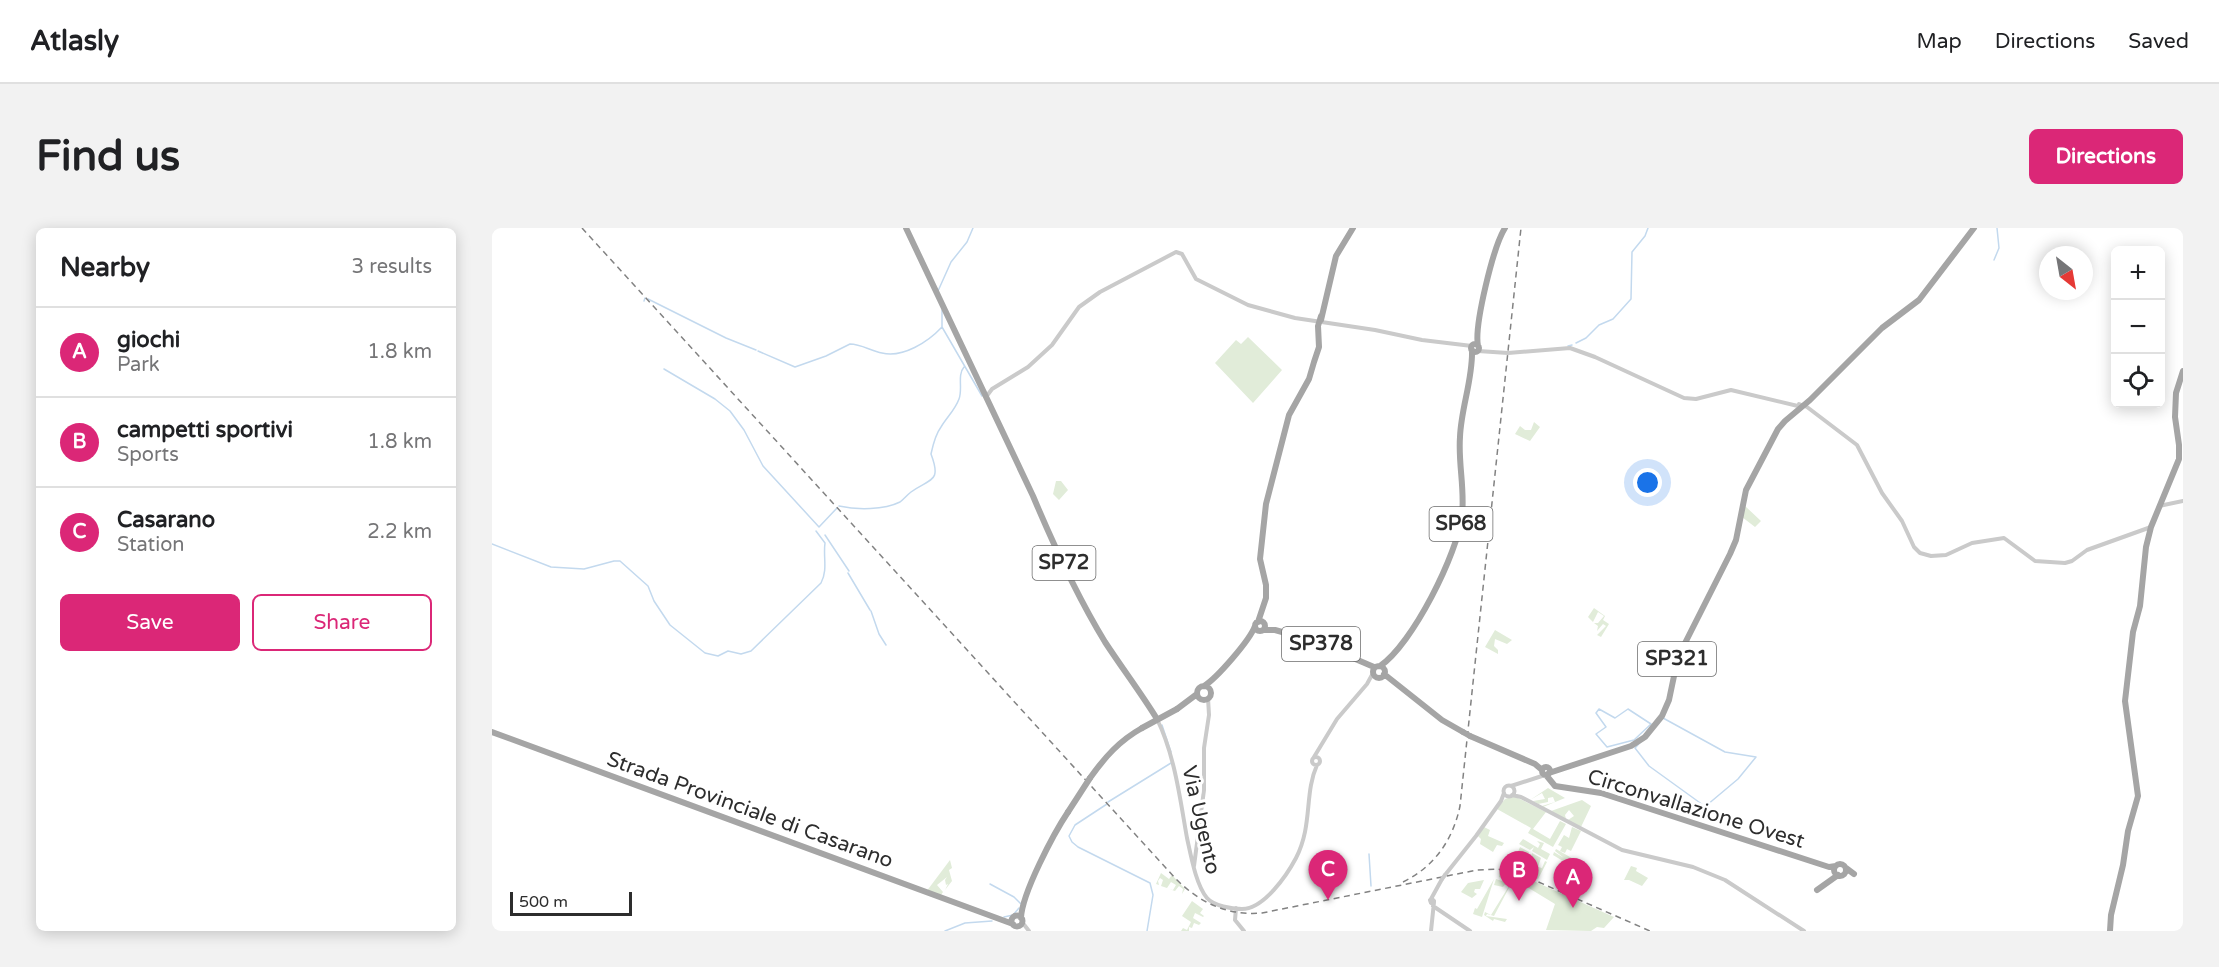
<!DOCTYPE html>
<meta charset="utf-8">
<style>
:root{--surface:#fff;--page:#f2f2f2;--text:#202124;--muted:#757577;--line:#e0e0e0;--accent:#db2777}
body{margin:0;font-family:"Varela Round",sans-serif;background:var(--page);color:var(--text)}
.controls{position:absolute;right:18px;top:18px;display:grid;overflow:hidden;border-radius:9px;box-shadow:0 3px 15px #0003}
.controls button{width:54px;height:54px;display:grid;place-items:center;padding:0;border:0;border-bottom:2px solid var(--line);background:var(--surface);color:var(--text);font:30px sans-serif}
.compass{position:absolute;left:1547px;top:18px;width:54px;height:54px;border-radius:50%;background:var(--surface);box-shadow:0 3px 15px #0003;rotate:149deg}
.scale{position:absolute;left:18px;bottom:15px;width:122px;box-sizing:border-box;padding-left:6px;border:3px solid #2d2d2d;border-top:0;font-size:16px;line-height:21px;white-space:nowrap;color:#2d2d2d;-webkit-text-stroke:4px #fff;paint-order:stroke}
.you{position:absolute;left:1156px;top:255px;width:21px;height:21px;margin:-15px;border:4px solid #fff;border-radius:50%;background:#1a73e8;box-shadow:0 0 0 9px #1a73e833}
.badge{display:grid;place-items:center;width:39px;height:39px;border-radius:50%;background:var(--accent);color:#fff;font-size:20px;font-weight:700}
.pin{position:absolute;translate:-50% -50px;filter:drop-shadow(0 2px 3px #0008)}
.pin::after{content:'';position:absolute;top:32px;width:21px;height:18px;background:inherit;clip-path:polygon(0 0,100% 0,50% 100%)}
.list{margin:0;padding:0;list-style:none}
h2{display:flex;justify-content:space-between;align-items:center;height:78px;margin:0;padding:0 24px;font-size:26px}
h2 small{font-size:20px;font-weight:400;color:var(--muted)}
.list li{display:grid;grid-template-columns:39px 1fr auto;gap:18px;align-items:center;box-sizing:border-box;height:90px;padding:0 24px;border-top:2px solid var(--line)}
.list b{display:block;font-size:22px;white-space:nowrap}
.list p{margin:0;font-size:20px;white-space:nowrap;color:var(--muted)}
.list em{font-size:20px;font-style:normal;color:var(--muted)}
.actions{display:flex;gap:12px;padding:18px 24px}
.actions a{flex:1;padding:14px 0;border:2px solid var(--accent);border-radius:9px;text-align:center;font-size:21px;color:var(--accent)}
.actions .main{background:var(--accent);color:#fff}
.icon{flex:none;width:33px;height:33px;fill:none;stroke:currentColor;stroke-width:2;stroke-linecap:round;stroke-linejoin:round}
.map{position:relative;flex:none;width:1691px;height:703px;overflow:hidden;border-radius:9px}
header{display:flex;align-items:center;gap:36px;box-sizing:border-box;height:84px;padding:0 30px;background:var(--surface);border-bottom:2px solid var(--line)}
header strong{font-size:28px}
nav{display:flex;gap:33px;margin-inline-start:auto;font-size:21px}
.intro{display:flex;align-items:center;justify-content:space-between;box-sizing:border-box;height:144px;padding:0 36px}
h1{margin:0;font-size:42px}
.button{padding:15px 27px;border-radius:9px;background:var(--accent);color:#fff;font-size:21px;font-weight:700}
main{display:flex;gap:36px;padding:0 36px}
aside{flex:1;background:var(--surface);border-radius:9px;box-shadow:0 3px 15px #0003}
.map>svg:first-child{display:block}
.green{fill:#e1ecd9}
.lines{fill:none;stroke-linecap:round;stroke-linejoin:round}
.stream{stroke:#c3d9ee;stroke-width:1.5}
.minor{stroke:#cacaca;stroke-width:4}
.major{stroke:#a5a5a5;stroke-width:6}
.rail{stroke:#828282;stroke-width:1.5;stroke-dasharray:6 4.5;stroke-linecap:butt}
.minor-bridge{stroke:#cacaca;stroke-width:4}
.major-bridge{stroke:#a5a5a5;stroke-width:6}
.labels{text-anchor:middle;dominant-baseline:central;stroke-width:6;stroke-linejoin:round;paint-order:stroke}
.shield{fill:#fff;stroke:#6c6c6c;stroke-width:1.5}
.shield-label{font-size:20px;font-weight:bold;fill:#2d2d2d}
.street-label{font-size:21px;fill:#2d2d2d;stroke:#fff}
</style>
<header>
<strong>Atlasly</strong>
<nav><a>Map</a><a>Directions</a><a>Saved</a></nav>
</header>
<div class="intro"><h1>Find us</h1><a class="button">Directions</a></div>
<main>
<aside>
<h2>Nearby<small>3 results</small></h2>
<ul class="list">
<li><span class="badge">A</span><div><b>giochi</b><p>Park</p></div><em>1.8 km</em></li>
<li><span class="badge">B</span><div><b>campetti sportivi</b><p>Sports</p></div><em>1.8 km</em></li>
<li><span class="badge">C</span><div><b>Casarano</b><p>Station</p></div><em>2.2 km</em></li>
</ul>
<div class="actions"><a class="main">Save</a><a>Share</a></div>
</aside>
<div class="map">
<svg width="1691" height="703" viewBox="0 0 1691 703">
<rect width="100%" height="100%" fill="#fff"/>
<path class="green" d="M756,109L790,142L761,175L723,135L744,112L749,116Z
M1042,194L1048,199L1038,213L1023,206L1028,198L1033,202H1039Z
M564,253H569L576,262L567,272L561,266Z
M1252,277L1269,293L1263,299L1250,289Z
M1102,380L1113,388L1111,392L1117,396L1109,409L1105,407L1114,398L1111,396L1105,403L1106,398L1102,395H1106L1112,388L1106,384L1101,394L1096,389Z
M1003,402L1020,412L1015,416L1003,411L1002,418L1006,422V426L993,419Z
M1056,560L1073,570L1051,579L1050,578L1063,574L1061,569L1056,570V574L1046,576L1041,573L1053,571L1050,565L1038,572Z
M1022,568L1054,584L1041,601L1058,611L1068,593L1074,596L1061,619L1036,605L1039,600L1005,581L1013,571Z
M1090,572L1099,578L1089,599L1076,592L1082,588L1077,582L1073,587L1074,591L1059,583Z
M992,599L998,602L996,608L1012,615L1010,618L1005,617L1001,624L988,616L989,611L986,608Z
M1080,599L1089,603L1079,623L1075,621L1073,625L1068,623L1070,619L1066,617L1072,607L1077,610Z
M1031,611L1046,620L1048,616L1045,613L1052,615L1049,621L1058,626L1055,632L1040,623L1042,619L1038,622L1027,616Z
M1028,619L1037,624L1036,627L1033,625L1031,628L1038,632L1040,625L1049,630L1046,639L1050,640L1053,633L1055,634L1046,651L1032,644L1037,635L1033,633L1028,639V644L1023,641L1025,643L1019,641Z
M1064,621L1092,637L1089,644L1061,627L1062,624L1072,630L1063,623Z
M458,632L460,640L457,642L460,653L453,662L456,656L454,657L453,652L455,649L445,657L451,664L449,667L434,664Z
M1139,638L1145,640L1144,643L1156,650L1150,658L1137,652H1132Z
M1007,642L1025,646L1036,652L1033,659L1007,649Z
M669,645L677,651L680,647L693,661L690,666L691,661L687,658L683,663L677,661L681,662L684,657L679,654L675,660L669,658L671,652L668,650L666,653L667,657L664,656Z
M1002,651L990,689L981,686L983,680L985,681Z
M1004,651L1019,656L1002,688L995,686L994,688L1015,691L1013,694L1002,691L1001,693L992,687L993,684L999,687L1017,658L1014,655L1011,659L1002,657Z
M1037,651L1122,689L1112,700L1105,699L1099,703L1054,702L1063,676L1035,659Z
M992,652L988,661H983L982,664L985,666L980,670L969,664L976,655Z
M700,673L711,681L708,685L712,688L711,689L703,685L701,690L709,695L707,697L702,695L700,700L697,699V703H689L691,700L695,702L699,694L690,688Z"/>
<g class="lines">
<path class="stream" d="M1502,32L1507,20L1505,0
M446,63L459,34L475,14L481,0
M156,71L234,110L264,122
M152,73L153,70
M450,82V99L490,168
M1084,115L1094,110L1107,97L1121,91L1139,71L1140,24L1153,8L1156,0
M1076,118L1080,117
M266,123L303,139L334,128L358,116C369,116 379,123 390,125C411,130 436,114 450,99
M172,141L223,171L238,183L252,202L271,238L327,299
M347,278C365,282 392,282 408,274C412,271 415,267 419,264C438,250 450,255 439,226C441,217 443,207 449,199C455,189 463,182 467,171C471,161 465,147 472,139
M327,299L345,280
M333,307L357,343
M0,316L59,339L92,341L122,333H128L156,358L162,373L178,397L213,425L226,428L236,423L249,426L259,423L329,355C336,342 331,329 333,315L324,303
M356,345L378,382
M379,383L387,406L394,417
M1107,481L1123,490L1136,481L1159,496L1142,512L1115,519L1104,506L1114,499L1104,485Z
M1171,490L1233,524L1264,529L1246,551L1215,577H1211L1157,538L1143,520Z
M670,497L679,524
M616,574L679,535
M615,576L583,597L577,608L580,614L586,619L658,655L661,667L655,703
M877,626L879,658
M498,656L522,669L529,676
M512,689L521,687L527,680
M453,703L473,695L500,693"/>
<path class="minor" d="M986,123L1016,125L1078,120L1103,129L1192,170L1204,171L1239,162L1310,179
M494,169L500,161L536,139L560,117L587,79L608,64L684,24L690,26L704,51L756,77L803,90L883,102L930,112L980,118
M1307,176L1315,179L1365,217L1390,265L1410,293L1422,319L1428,325L1439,328L1454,327L1480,315L1512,310L1543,333L1573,335L1580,333L1595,322L1659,299
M1667,278L1691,273
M665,491C683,528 688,571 695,610C699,628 704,657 715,670C722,678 740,681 750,681C772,681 795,647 804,630C821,597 812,566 825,537
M820 533a4 4 0 1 1 8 0a4 4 0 1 1-8 0Z
M822,529L845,491L875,456L881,445
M1011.5 563a5.5 5.5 0 1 1 11 0a5.5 5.5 0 1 1-11 0Z
M1019,558L1053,547
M1020,567L1029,569L1130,622L1201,639L1233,652L1312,703
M702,638L712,562V520L717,487L716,470
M953,647L984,608L1009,573L1012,565
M939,671L950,651
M940,671L942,673L939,675L938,672Z
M941,678L978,703
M744,680L743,692L752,703
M530,694L537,703
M939,703L942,674"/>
<path class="major" d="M414,0L541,268C562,318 585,368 613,414C630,440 649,465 665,491
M829,92L844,28L861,0
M979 120a4 4 0 1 1 8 0a4 4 0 1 1-8 0Z
M986,118C982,98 1001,19 1013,0
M763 398a5 5 0 1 1 10 0a5 5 0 1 1-10 0Z
M766,394L774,370V357L768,331L774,276L797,187L817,151L822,134L827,119L826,98L829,88
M772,402H783L819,412L882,439
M888,438C920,417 966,325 970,287C973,261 966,235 968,209C969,180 981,151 980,122
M881 444a6 6 0 1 1 12 0a6 6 0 1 1-12 0Z
M892,446L950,492L971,504
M712,458C725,450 758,412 763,398
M705 465a7 7 0 1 1 14 0a7 7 0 1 1-14 0Z
M685,481L705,466
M0,504L521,696
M978,508L1043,536L1050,542
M1050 543a4 4 0 1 1 8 0a4 4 0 1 1-8 0Z
M1057,545L1139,518L1153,509L1170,488L1177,472L1186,429L1238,326L1244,312L1254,262L1286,201L1293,193L1318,172L1390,100L1427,72L1482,0
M1054,547L1063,558L1109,565L1337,639L1344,638
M598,550C613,529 627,513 650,500
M1342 642a6 6 0 1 1 12 0a6 6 0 1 1-12 0Z
M1354,640L1362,646
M1325,662L1346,647
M519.5 693a5.5 5.5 0 1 1 11 0a5.5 5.5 0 1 1-11 0Z
M529,690C530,665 562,605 576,584
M1618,703L1619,687L1631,637L1636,603L1646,568L1633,473L1641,404L1648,378L1654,319L1659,299L1687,231V217L1683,189L1684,165L1691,143"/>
<path class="rail" d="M90,0L684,651C708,675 736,688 770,685L985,642L1005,641L1026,645L1158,703
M911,654C942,639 961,612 968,578L1029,0"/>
<path class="minor-bridge" d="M950,651L953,647"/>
<path class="major-bridge" d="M650,500L685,481
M971,504L978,508
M576,584L598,550"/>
</g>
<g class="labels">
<g class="shield">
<rect x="937.5" y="279" width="63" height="34" rx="4.5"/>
<rect x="540.5" y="318" width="63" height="34" rx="4.5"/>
<rect x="790" y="399" width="78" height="34" rx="4.5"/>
<rect x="1146" y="414" width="78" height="34" rx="4.5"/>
</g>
<g class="shield-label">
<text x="969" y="296">SP68</text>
<text x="572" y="335">SP72</text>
<text x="829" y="416">SP378</text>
<text x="1185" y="431">SP321</text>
</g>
<g class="street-label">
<text transform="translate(1204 581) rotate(17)">Circonvallazione Ovest</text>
<text transform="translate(258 582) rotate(20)">Strada Provinciale di Casarano</text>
<text transform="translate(709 592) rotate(77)">Via Ugento</text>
</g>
</g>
</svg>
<div class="controls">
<button>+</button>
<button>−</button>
<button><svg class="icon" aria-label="locate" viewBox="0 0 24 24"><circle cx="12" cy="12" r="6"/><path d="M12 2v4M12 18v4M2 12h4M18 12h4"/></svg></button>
</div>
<svg class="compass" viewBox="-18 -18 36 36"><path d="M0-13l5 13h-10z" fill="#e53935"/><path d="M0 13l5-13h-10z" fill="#757577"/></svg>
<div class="scale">500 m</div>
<div class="you"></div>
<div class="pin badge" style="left:1081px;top:680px">A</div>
<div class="pin badge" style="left:1027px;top:673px">B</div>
<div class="pin badge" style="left:836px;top:672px">C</div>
</div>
</main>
